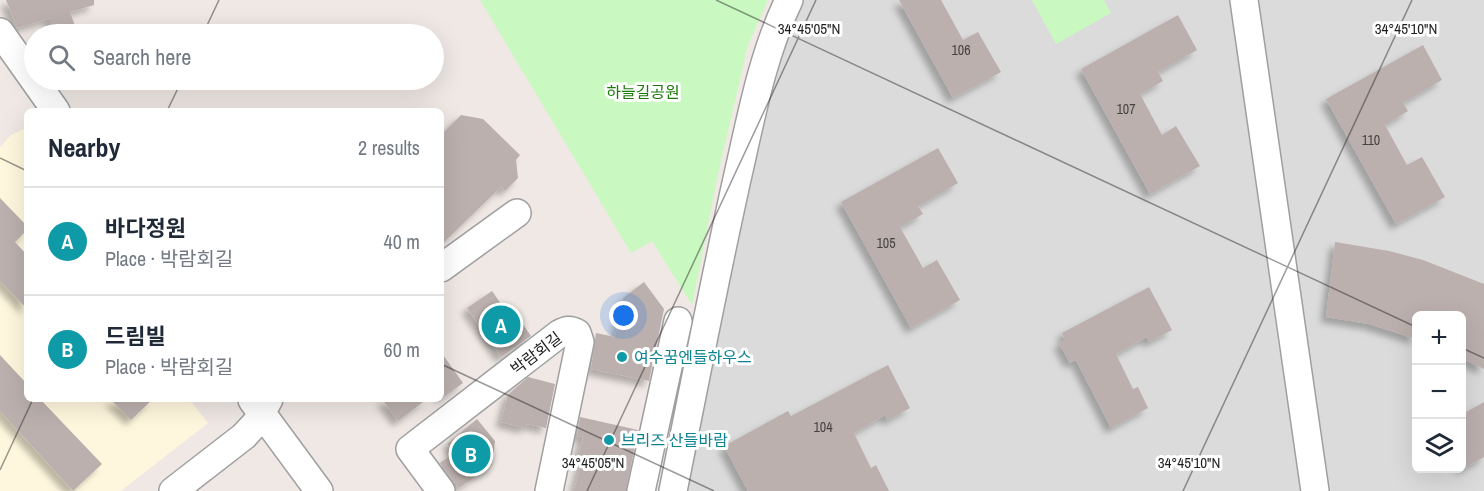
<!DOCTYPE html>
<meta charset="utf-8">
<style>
:root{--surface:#fff;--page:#f2f2f3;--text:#1f2937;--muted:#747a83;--line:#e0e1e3;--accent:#c90231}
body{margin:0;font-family:"Archivo Narrow","Noto Sans KR",sans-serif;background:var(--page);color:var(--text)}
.controls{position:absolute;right:18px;bottom:18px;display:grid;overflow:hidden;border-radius:9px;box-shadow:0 6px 24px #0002}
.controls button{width:54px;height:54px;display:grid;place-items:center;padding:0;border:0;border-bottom:2px solid var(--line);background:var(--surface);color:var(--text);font:30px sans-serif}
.you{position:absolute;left:624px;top:316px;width:21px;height:21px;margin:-15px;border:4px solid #fff;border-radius:50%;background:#1a73e8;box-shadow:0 0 0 9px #1a73e833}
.badge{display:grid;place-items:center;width:39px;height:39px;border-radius:50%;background:var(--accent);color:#fff;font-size:20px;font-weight:700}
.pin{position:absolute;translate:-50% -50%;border:3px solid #fff;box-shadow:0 2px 6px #0006}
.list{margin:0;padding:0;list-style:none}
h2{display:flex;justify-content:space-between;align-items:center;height:78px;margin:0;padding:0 24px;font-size:26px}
h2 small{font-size:20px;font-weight:400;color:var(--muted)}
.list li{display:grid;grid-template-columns:39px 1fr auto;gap:18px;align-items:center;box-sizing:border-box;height:108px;padding:0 24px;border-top:2px solid var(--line)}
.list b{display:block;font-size:22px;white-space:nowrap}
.list p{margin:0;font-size:20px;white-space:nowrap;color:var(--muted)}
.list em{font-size:20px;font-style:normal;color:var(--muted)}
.icon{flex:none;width:33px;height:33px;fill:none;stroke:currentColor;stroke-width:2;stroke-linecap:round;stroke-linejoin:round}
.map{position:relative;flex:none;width:1484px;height:491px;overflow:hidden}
.search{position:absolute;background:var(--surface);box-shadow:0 6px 24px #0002;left:24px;top:24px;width:420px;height:66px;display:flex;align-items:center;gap:15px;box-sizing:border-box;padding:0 21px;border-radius:33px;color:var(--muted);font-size:22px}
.panel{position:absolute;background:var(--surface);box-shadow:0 6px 24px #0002;left:24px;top:108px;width:420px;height:294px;border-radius:9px}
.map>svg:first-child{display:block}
.residential{fill:#dcdbdb;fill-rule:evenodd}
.education{fill:#fff7dd}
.park{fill:#c9f9c1}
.building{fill:#bbb0ad;filter:url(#shadow)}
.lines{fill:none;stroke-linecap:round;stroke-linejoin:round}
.street-casing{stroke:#9f9f9f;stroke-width:30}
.street{stroke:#fff;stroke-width:27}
.ticks{fill:none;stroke:#1e1e1e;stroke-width:1.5;stroke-opacity:0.45}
.culture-dot{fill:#0f9aa8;stroke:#fff;stroke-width:2}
.labels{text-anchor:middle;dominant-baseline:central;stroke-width:6;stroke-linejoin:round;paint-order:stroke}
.number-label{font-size:14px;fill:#454242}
.park-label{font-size:16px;fill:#1d7b0c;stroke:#fff}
.street-label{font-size:16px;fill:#1e1e1e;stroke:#fff}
.culture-label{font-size:16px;fill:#0d838f;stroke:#fff;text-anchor:start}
.ticks-label{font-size:15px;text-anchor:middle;fill:#1e1e1e;stroke:#fff;stroke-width:6;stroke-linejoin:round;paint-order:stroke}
</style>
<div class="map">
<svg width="1484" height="491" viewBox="0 0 1484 491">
<defs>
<filter id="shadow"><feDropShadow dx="-5.5" dy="5.5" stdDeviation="3" flood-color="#0004"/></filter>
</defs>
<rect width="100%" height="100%" fill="#efe8e4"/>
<path class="residential" d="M789,0H1484V491H673ZM1416,316H1462V468H1416Z"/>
<path class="education" d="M24,129L27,130V399H189L208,423L121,491H0V147L11,135Z"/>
<path class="park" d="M480,0H768L748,45L718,174L692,305L652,241L631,253Z
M1032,0H1104L1111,13L1056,44Z"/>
<path class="building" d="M6,0H94V5L70,12L78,34H50V18L17,28Z
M899,0H941L963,40L978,32L1001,72L953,98Z
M1178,15L1197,50L1158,72L1163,81L1140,94L1162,135L1176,126L1200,166L1150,194L1081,69Z
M1423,45L1442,80L1403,103L1408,111L1385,125L1407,165L1422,157L1445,197L1396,224L1326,99Z
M461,115L483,119L520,155L516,160L518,178L505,191L501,187L441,245V135Z
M938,148L958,183L918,206L923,214L900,227L923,268L937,260L960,300L911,328L841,202Z
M0,198L27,226V230L15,242L27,255V309L0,281Z
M1335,242L1389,251L1423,260L1484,284V369L1461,358V315H1416V339L1369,324L1326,317Z
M644,282L664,309L649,381L591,369L596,333L615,337L623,298Z
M1149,287L1172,330L1149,342L1147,337L1116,354L1133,389L1138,387L1148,408L1111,428L1076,360L1070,363L1059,343L1065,340L1062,333Z
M492,291L511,318L516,314L531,336L501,357L467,308Z
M441,352L463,383L441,399Z
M0,355L27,384V399H40L102,464L73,491L0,411Z
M888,365L910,408L888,420L885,415L854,433L871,468L876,465L889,491H748L724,446L788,411L791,416Z
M528,377L555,384L546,428L527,424L525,428L501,422L508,395Z
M110,399H153L131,420Z
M382,399H427L398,421Z
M1484,402V457L1461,470V415Z
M580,417L638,430L626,491H574L583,456L579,455L583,437L577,436Z
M477,419L495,441L492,465L459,488L440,463L454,453L447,444Z"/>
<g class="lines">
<g class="street-casing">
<path id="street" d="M1244,0L1315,491
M0,32L56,111
M441,268L517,213
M252,400L319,491
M173,491L244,436L256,423L269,399
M441,491L410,449L559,334C566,330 570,329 577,333L580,342L549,491
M641,491L678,321
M673,491C694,387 714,282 737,179C751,118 762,56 789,0"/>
</g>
<use href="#street" class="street"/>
</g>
<path class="ticks" d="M716,0L1416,327M203,34L219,0M167,111L182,80M0,158L27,171M1462,348L1484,358M441,364L714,491M0,470L33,399M587,491L816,0M1183,491L1412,0"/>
<g class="culture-dot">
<circle cx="622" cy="357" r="6"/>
<circle cx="609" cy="440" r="6"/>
</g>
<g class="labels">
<g class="number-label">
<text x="961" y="50">106</text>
<text x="1126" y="109">107</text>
<text x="1371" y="140">110</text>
<text x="886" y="243">105</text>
<text x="823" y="427">104</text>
</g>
<g class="park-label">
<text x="643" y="92">하늘길공원</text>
</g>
<g class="street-label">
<text transform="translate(536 353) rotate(-37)">박람회길</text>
</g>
<g class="culture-label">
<text x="634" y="357">여수꿈엔들하우스</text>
<text x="621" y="440">브리즈 산들바람</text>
</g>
</g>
<g class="ticks-label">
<text x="809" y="34">34°45'05"N</text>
<text x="1406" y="34">34°45'10"N</text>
<text x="593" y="468">34°45'05"N</text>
<text x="1189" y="468">34°45'10"N</text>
</g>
</svg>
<div class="controls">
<button>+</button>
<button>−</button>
<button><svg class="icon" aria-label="layers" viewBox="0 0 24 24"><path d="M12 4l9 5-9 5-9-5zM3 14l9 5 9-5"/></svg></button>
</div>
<div class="you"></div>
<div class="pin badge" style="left:501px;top:325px;background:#0f9aa8">A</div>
<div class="pin badge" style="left:471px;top:454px;background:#0f9aa8">B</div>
<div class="search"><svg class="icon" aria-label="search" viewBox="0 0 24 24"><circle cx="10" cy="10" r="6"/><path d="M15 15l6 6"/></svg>Search here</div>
<section class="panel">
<h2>Nearby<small>2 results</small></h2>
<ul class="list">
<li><span class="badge" style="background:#0f9aa8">A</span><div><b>바다정원</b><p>Place · 박람회길</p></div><em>40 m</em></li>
<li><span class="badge" style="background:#0f9aa8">B</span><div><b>드림빌</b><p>Place · 박람회길</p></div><em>60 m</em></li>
</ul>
</section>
</div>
